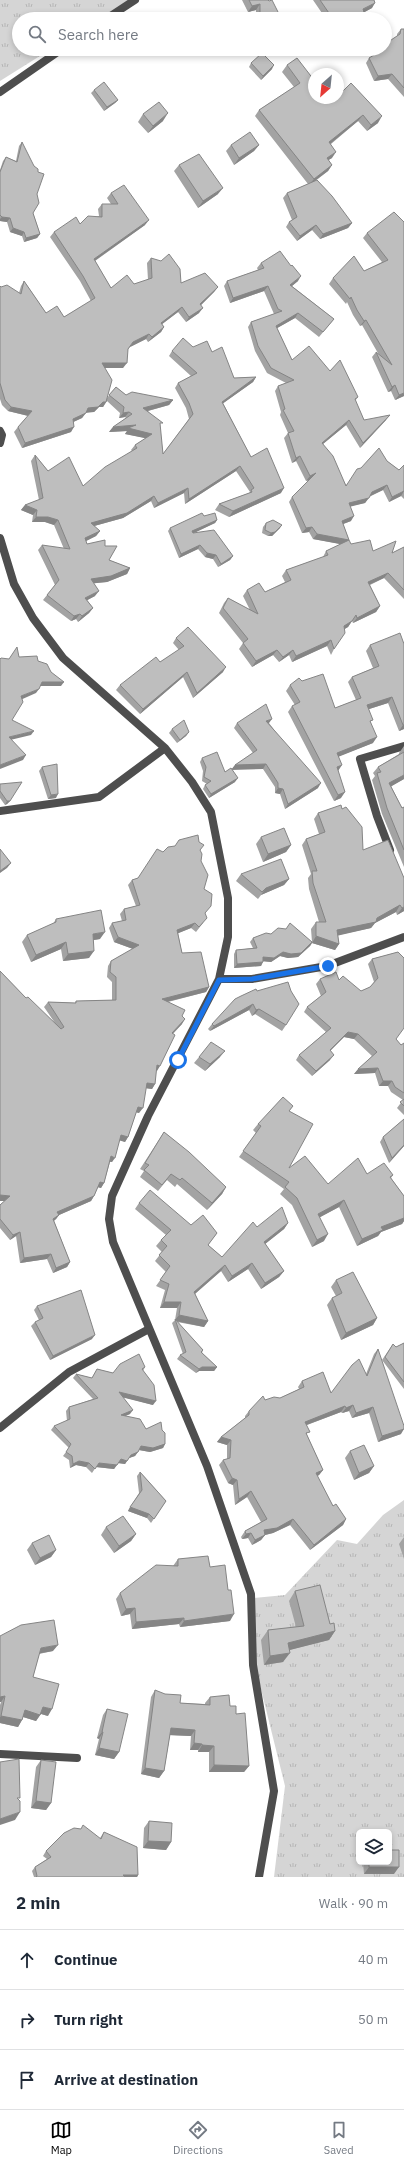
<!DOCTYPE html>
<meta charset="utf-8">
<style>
:root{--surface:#fff;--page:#f2f2f3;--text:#1f2937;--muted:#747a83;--line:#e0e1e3;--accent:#000}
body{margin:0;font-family:"IBM Plex Sans",sans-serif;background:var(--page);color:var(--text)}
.controls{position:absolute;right:12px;bottom:12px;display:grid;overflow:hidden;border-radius:6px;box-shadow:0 2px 6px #0003}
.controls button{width:36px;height:36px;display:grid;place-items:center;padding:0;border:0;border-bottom:1px solid var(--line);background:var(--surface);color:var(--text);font:20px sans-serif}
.compass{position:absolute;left:308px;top:68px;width:36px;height:36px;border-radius:50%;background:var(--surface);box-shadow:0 2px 6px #0003;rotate:207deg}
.stop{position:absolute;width:12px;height:12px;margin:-9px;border:3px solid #1a73e8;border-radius:50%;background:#fff}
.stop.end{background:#1a73e8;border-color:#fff;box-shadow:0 1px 4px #0008}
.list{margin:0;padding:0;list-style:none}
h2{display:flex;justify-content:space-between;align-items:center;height:52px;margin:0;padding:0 16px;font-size:17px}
h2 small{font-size:13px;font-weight:400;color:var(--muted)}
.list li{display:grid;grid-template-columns:26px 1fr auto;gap:12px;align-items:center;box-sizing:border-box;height:60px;padding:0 16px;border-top:1px solid var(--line)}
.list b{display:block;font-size:15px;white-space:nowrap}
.list em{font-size:13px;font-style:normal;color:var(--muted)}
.icon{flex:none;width:22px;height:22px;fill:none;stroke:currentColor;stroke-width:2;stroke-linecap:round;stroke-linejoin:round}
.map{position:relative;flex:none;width:404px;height:1877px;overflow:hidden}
.search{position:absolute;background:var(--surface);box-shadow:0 2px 6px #0003;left:12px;right:12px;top:12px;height:44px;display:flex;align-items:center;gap:10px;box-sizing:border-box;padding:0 14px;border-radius:22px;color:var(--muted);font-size:15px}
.sheet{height:232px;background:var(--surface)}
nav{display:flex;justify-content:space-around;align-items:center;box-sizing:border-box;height:56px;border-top:1px solid var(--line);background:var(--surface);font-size:11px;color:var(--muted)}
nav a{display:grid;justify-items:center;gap:2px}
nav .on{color:var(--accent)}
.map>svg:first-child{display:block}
.grass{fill:url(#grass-tufts);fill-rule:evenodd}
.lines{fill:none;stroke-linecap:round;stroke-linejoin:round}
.street{stroke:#4e4e4e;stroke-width:8}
.wall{fill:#a3a3a3}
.shaded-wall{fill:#858585}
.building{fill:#bebebe;stroke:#858585}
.route{stroke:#1a73e8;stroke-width:5}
</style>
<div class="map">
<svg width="404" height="1877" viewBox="0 0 404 1877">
<defs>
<pattern id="grass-tufts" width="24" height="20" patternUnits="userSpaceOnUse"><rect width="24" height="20" fill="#d5d5d5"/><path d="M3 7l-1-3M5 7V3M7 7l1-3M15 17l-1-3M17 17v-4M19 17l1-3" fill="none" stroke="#b5b5b5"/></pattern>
</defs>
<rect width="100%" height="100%" fill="#fff"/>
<path class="grass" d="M0,0H130L99,19H19V49H51L0,81Z
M404,1500V1877H274L285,1786L257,1673L254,1598L285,1595L337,1540L357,1544L383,1515ZM359,1832H389V1862H359Z"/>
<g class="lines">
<path class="street" d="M106,19L135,0
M0,92L62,49
M0,431L2,435L0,443
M0,538L14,584L33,618L63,658L165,748L192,782L211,812L228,898V937L219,979L148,1116L112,1196L109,1219L113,1242L207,1466L251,1594L253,1665L274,1791L259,1877
M0,811L99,797L165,748
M390,850L377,816L360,759L404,746
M219,979H252L327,966L404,937
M0,1428L69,1372L149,1329
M0,1754L77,1758"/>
</g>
<path class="wall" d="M242,0H268L280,19H256V10L248,12Z
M313,0H374L372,8L364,12L360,17L356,19H326Z
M401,29H404V97L388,79L374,81L366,63L369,58L378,53L377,51L378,49H385L397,36V34Z
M251,63L272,69L261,80L249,67Z
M287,65L314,98H338L378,123L367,131L358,121L331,144L332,158L328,160L332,165L328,171L314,182L352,223L348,228L320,239L312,230L297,241L286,227L289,222L292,220L283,198L287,193L308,184L255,116L259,110L294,87L282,72Z
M94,90L118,100L115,103L104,111L91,93Z
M143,114L163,121L148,133L138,122Z
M22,142L37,194L33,213L40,234L37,238L24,242L22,236L10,232L7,222L0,221V170L3,161L6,157L16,161L19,146Z
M231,145H259L254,151L234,165L226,151Z
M179,165L218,194L198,208L174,171Z
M111,193L145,225L95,261L111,288L134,284L148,280L147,263L151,258L181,283L218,287L214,292L201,305L199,313L186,322L178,312L162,324L164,327L161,332L148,342L146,339L130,347L128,349L123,368H105L107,398L116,387L126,395L173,400L169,405L148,411L160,427L163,454L189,419L186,408L175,388L178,383L191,376L169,356L172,351L193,347L212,352L234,378L256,377L253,382L223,403L251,457L281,493L229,517L215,510L219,504L249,493L250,492L236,471L185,504L184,493L154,508L151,501L123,518L94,526L100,531L96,536L86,541L87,544L105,546L109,560L130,568L127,574L107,582L94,583L95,596L87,600L93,608L89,613L78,622L76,619L71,621L43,600L55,585L38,550L42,545L64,549L54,525L45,522H32L33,515L21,510L25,505L39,500L31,461L35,455L48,471L83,486L132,451L131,450L135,445L146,438L125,434L127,431L109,432L113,427L126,418L125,417L119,418L120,413L107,401L103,407H99L94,412H86L82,418L73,422L71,432L22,448L14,432L18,427L28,416L8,411L2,405L0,399V286L1,287L19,293L21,286L24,281L46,313L64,317L91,301L80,281L50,237L54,232L80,224L99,216L98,209L102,204H111L107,198Z
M404,222V396L395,400L391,391L388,392L372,357L376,352L379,355L362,325L360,326L353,315L347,302L346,304L329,284L333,278L364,271L382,262L363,238L367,233Z
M261,263L298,281L292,286L334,319L319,337L295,318L277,328L292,360L330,371L358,397L355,401L364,420H386L360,448L346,425L323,444L346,485L387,461L399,470L404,465V499L401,496L389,502L383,490L369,497L365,503L350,506L351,521L343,524L349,540L348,541L351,544L373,551L392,553L404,547V599L384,578L370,585L380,606L376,612L353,623L352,621L348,627L344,629L331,655L327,646L292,662L289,655L279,662L273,655L252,667L239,649L243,643L219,613L224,603L228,598L250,610L243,596L247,590L265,592L285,582L282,576L286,570L323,557L326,551L341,544L313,539L309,532L302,533L289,502L292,497L309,480L306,481L296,461L292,463L284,438L288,433L280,415L281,412L275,391L278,386L286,383L267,373L255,351L248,327L251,322L274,314L264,291L230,303L224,286L227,281L258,270L257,268Z
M204,516L217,520L215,523L193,533L233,556L230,560L218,567L213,559L205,557L198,549L179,558L168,531L170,528Z
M266,523L280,528L272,536H268L262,533L263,527Z
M176,638L223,672L193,698L183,677L140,714L116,690L120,685L160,662L179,650L173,643Z
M404,644V729L399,731L388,703L369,709L371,723L373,743L339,756L338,771L341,798L334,801L288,712L292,706L295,705L286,691L290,685L302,681L335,708L356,700L348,682L352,677L373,668L366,651L370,645Z
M237,723H269L318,788L285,809L280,794L275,793V787L263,769H232L235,782L209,798L203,789L205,785L207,784L202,781L203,771L200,762L202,758L225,772L232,769L235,765L253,753L234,728Z
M172,729L189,732L186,736L177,743L169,733Z
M404,746V779L391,786L402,808L404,807V867L382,814L372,780L375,776L373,773L378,767L399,754V753Z
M42,767L56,798L48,799L39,771Z
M0,784L10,801L7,804L5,805L0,798Z
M342,809L363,850L404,878V911L397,915L396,912L375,923L371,928L338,935L339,944L335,950L312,943L310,946L298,957L288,958L280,956L271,962L263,961L261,966L234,968V954L236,950L253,948L250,942L253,938L271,934L312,942L311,929L316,922H319L309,889L308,878L311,874L302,845L306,839L319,834L314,819L318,813Z
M261,837L291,845L286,852L263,862L256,844Z
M200,851L204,889L205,914L203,923L196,932L191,928L178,933L182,953L209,987L206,992L168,1002L182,1016V1024L173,1034L156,1071L155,1084L152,1089L146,1088L139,1113L136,1112L128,1137L125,1142L120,1140L112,1162H110L104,1183L101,1188L98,1187L94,1196L91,1201L59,1215L56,1219L54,1221L70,1262L67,1267L53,1273L47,1259L20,1263L16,1236L10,1240L0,1228V1205L5,1201H0V971L26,998L55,1023L44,1007L48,1002L75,1003L76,1001L112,1000V982L107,977L108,966L111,961L133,949L114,942L109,928L112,923L122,921L120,914L124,909L136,906L128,885L132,880L138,878L163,852Z
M241,874L289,879L284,885L261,895L258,899L236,881Z
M56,919L100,939L93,940L89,958L63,961L61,949L31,962L22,942L27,935L53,924Z
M398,952L396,1040L401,1045L404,1043V1115L397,1108L403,1100L391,1092L388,1086H379L375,1073L354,1074L372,1056L354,1039L344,1037L330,1051V1060L312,1076L296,1060L299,1055L326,1032L304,1012L307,1007L321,996L316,984L320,979L339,980L361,991L370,987L374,982L368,964L372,959Z
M257,991L286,1025L282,1031L255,1014L252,1016L249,1010L210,1031L208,1029L212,1024Z
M199,1057H220L205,1071L194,1063Z
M293,1106L289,1111V1168L328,1184L367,1174L393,1175L391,1178L404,1196V1221L402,1224L381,1232L378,1236L357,1246L339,1207L320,1217L324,1241L312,1247L292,1205L280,1194L284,1189L239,1157L256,1133L253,1130L258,1124Z
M404,1119V1146L389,1163L380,1142L383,1137Z
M164,1132L226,1187L222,1194L207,1210L177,1184L175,1187L167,1180L158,1191L140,1177L144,1171L140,1169Z
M139,1203L191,1225L217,1233L208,1245L222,1257L257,1227L288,1223L284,1229L265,1244L284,1271L279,1277L261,1289L248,1269L228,1282L221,1271L195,1294L208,1321L204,1327L177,1322L203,1350L202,1353L217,1367L214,1371H199L196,1373L177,1359L180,1355L183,1354L172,1323L175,1320L177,1308H160L165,1290L156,1286L166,1272L155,1261L162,1252L156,1246L161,1240L166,1235L135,1209Z
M336,1280L377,1318L373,1325L341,1340L327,1305L332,1298L336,1296L331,1287Z
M37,1306L92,1339L50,1360L31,1326L35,1322L39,1320L34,1310Z
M404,1343V1389L382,1360L393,1344L396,1347Z
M378,1349L401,1434L378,1442L369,1413L352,1418L349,1411L342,1413L341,1412L307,1425V1435L323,1470L319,1475L317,1476L333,1506L346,1519L343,1525L310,1550L290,1525L273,1533L265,1535L261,1540L252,1545L248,1538L242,1539L241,1537L245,1531L261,1522L247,1497L235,1505L233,1485L228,1483L219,1465L223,1460L227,1459V1445L217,1442L221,1437L245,1418V1416L249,1411L265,1400L280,1398L299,1389L298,1387L302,1381L331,1393L366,1374L374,1354Z
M145,1367L143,1371L153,1405L123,1397L130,1414L125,1416L146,1429L162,1430L165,1444L163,1448L150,1452L139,1450L135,1456L129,1458L125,1464L118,1463L114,1469L96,1467L92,1473L86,1467L76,1465L70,1468L69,1460L63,1456L69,1448L51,1430L54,1426L67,1421L66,1411L69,1407L93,1399L73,1378L76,1374L92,1378L97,1369L113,1373Z
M350,1451L374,1466L369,1473L354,1480L345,1458Z
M140,1472L166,1501L151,1523L147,1518L128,1511L139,1493L137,1476Z
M106,1527L136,1534L131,1541L114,1553L101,1535Z
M404,1537V1559L399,1544Z
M32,1543L56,1550L51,1557L35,1565L27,1550Z
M178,1559L210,1567L230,1621L180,1627L179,1624L132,1629L130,1614L121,1616L116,1599L120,1593L173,1566Z
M295,1591L330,1624L335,1631L329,1640L289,1650L283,1662L264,1665L261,1640L268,1630L296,1627L289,1601Z
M0,1636L53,1651L39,1654L33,1677L48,1716L41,1714L36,1721L23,1717L22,1720L18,1727L0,1723V1705L1,1702Z
M155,1690L180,1703L205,1704V1703L210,1697L230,1706L236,1714L249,1766L244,1772H209V1752H198V1750H190L191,1736L170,1735L164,1771L159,1778L141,1774L151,1697Z
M107,1709L119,1752L114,1759L95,1755L99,1739L97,1738L103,1715Z
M41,1760L51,1803L46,1810L31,1808L36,1767Z
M149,1821L171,1842L166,1850L143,1848L144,1828Z
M104,1832L138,1875L137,1877H34L32,1871L35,1867L47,1859L43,1856L46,1851L100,1838Z
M363,1862H389L394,1874H364Z"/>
<path class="shaded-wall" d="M375,3L372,8L363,13L364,12L360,17L356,19H346Z
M260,4L256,10L248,12L252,6Z
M274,65L272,69L261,80L263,76Z
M392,74L388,79L374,81L378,76Z
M118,100L115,103L104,111L107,107Z
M168,113L163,121L148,133L153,126Z
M363,115L358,121L325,148L329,142Z
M382,116L378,123L367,131L371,125Z
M259,145L254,151L234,165L239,158Z
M336,152L332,158L322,164L327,158Z
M332,165L328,171L309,185L314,179Z
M223,188L218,194L198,208L203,201Z
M2,217L10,218L7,222L0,221V219Z
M149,220L145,225L90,264L94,259Z
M352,223L348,228L320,239L323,234Z
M316,225L312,230L297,241L300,236Z
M13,228L24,232L22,236L10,232Z
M40,234L37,238L24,242L26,238Z
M301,276L298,281L287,290L290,285Z
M268,286L264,291L230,303L233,298Z
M218,287L214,292L197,309L200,304Z
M182,307L178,312L157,328L161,323Z
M203,308L199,313L186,322L189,317Z
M298,313L295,318L272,331L276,326Z
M366,320L362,325L360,326L364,321Z
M164,327L161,332L148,342L152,337Z
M149,334L146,339L130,347L133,342Z
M102,363H127L123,368H99Z
M256,377L253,382L218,407L222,402Z
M395,385L391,391L388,392L392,387Z
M404,393V396L395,400L399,395Z
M173,400L169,405L140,413L143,408Z
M103,402H106L103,407H99L94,412L85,413L88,408Z
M11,407L32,411L29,416L8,411Z
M129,412L125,417L119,418L123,413Z
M86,413L82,418L69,424L73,419Z
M390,415L386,420L360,448L363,443Z
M349,420L346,425L318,448L322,443Z
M136,425L152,434L149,439L125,434L127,431L109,432L113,427Z
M74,427L71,432L22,448L25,443Z
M300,456L296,461L292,463L296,458Z
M240,466L236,471L185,504L189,499Z
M316,473L312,479L306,481L310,476Z
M387,485L383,490L368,497L372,492Z
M188,488L184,493L154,508L158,503Z
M284,488L281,493L229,517L233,511Z
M404,491L401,496L389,502L392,497Z
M154,496L151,501L123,518L87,528L91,523Z
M369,498L365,503L345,508L349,503Z
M25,505L37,510L33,515L21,510Z
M354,516L351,521L338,526L342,521Z
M36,517H48L58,520L54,525L45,522H32Z
M217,520L215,523L190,535L192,531Z
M282,525L280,528L272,536H268L271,533Z
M312,527L309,532L302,533L306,528Z
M100,531L96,536L82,543L85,538Z
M317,534L349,540L345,545L313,539Z
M200,545L198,549L179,558L181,554Z
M207,553L216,555L213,559L205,557Z
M233,556L230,560L218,567L221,564Z
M130,568L127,574L107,582L87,584L91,579Z
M388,573L384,578L364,587L368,582Z
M99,591L95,596L82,603L85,598Z
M380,606L376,612L353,623L357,618Z
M93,608L89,613L78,622L82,616Z
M80,614L76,619L71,621L74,616Z
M352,621L348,627L340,632L344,626Z
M331,640L327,646L292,662L296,656Z
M277,650L273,655L252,667L256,661Z
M293,650L289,655L279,662L283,657Z
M226,667L223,672L193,698L197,693Z
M187,672L183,677L140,714L143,709Z
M42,682H64L61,686H39Z
M39,689L36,693L18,701L21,696Z
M392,697L388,703L363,711L367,705Z
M272,719L269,723L263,726L266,721Z
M403,725H404V729L399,731Z
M34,731L31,735L6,741L9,737Z
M189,732L186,736L177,743L180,740Z
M377,737L373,743L333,759L337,753Z
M26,755L23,760L0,769V765Z
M266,764L263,769L231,770L235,765Z
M342,765L338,771L337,767Z
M404,775V779L385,790L389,783Z
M238,778L235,782L209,798L211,794Z
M321,783L318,788L285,809L288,804Z
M278,788L283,789L280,794L275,793Z
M345,792L341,798L334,801L338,795Z
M58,794L56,798L48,799L51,795Z
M7,801H10L7,804L5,805Z
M291,845L286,852L263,862L268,854Z
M11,863L7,868L0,873V871Z
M289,879L284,885L261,895L258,899L266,888Z
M400,905L396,912L375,923L371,928L332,937L337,930L377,918Z
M404,907V911L397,915L402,908Z
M195,923L191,928L174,935L177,930Z
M105,932L100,939L88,941L93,934Z
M316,936L339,944L335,950L312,943L310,946L298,957L288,958L280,956L271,962L260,961L263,957L283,952L312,943Z
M118,937L139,945L136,950L114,942Z
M66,942L61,949L31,962L36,955Z
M94,951L89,958L63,961L68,954Z
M263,962L261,966L234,968L237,964Z
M209,987L206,992L158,1004L162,999Z
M253,1004L249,1010L210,1031L214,1026Z
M259,1009L255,1014L252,1016L256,1010Z
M185,1019L182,1024L168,1038L172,1033Z
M348,1032L358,1034L354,1039L344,1037L326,1055L330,1050Z
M225,1051L220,1057L205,1071L210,1064Z
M334,1055L330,1060L312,1076L316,1071Z
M157,1065L160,1066L157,1071L154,1070Z
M378,1068L375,1073L354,1074L358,1069Z
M383,1081H392L388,1086H379Z
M147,1083L155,1084L152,1089L144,1088Z
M138,1107L143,1108L139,1113L135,1112Z
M121,1135L128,1137L125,1142L118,1140Z
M404,1145V1146L389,1163L392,1158Z
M111,1156L115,1158L112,1162L108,1161Z
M100,1182L104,1183L101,1188L97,1187Z
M226,1187L222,1194L207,1210L212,1203Z
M0,1195L10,1196L6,1201H0Z
M94,1196L91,1201L59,1215L56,1219L49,1224L57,1212Z
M344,1200L339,1207L313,1221L318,1214Z
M404,1218V1221L402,1224L381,1232L378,1236L357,1246L362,1239L381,1227Z
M288,1223L284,1229L260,1248L264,1242Z
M20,1232L16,1236L10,1240L13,1235Z
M328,1234L324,1241L312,1247L317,1240Z
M51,1254L47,1259L20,1263L24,1258Z
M70,1262L67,1267L53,1273L56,1268Z
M252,1263L248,1269L228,1282L232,1276Z
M225,1265L221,1271L190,1298L194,1292Z
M284,1271L279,1277L261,1289L265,1283Z
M164,1302H181L177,1308H160Z
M179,1315L208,1321L204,1327L176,1321L175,1320Z
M377,1318L373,1325L341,1340L346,1333Z
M95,1335L92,1339L50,1360L53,1356Z
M202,1367H217L214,1371H199L196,1373L199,1369Z
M119,1392L156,1401L153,1405L117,1396Z
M353,1405L349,1411L342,1413L346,1408Z
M345,1406L341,1412L301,1427L305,1422Z
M373,1407L369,1413L352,1418L356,1413Z
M133,1410L130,1414L118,1419L121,1415Z
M404,1429L401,1434L378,1442L382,1436Z
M221,1437L231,1440L227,1445L217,1442Z
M165,1444L163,1448L150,1452L139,1450L141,1446Z
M138,1452L135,1456L129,1458L131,1455Z
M121,1459L127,1461L125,1464L118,1463Z
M79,1461L89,1463L86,1467L76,1465L70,1468L73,1464Z
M99,1463L117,1465L114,1469L96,1467Z
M374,1466L369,1473L354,1480L359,1473Z
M323,1470L319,1475L312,1479L316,1473Z
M232,1478L237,1480L233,1485L228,1483Z
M251,1491L247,1497L235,1505L239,1499Z
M130,1507L149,1514L147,1518L128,1511Z
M293,1519L290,1525L273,1533L265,1535L261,1540L252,1545L255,1540L264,1530Z
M346,1519L343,1525L310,1550L314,1545Z
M251,1533L248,1538L242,1539L246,1534Z
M136,1534L131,1541L114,1553L119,1546Z
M56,1550L51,1557L35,1565L40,1558Z
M135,1608L130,1614L121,1616L126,1609Z
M234,1614L230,1621L180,1627L184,1621Z
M184,1618L179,1624L132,1629L136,1622Z
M335,1631L329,1640L282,1652L288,1643Z
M58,1645L53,1651L36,1654L41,1648Z
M290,1653L283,1662L264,1665L270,1656Z
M5,1696L1,1702H0V1697Z
M43,1707L52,1709L48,1716L38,1713Z
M25,1710L40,1715L36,1721L20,1716Z
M1,1716L22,1720L18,1727L0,1723V1717Z
M171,1728L195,1730L191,1736L167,1735Z
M102,1732H103L99,1739L97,1738Z
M194,1743L202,1744L198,1750H190Z
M202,1745L214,1746L209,1752H198Z
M99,1748L119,1752L114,1759L95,1755Z
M214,1765L249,1766L244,1772H209Z
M145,1768L164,1771L159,1778L141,1774Z
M36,1801L51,1803L46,1810L31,1808Z
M20,1812L15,1820L0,1825V1819Z
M148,1841L171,1842L166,1850L143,1848Z
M369,1867H399L394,1874H364Z
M123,1875H138L137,1877H122Z"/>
<path class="building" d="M249,0H268L269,1L272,0L281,18L278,19H260V4L252,6Z
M320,0H374L375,3L363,9L364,12L346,19H333Z
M401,29H404V88L392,74L378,76L369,58L382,50V49H385V44L400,34Z
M262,53L274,65L263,76L251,63Z
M297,58L314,80V98H338V93L339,95L351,83L382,116L371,125L363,115L329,142L336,152L327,158L332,165L314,179L259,110L300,83L287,65Z
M104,82L118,100L107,107L94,90Z
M159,102L168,113L153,126L143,114Z
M250,132L259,145L239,158L231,145Z
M22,142L34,166L38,169V172L44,174L37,194L39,203L33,213L40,234L26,238L24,232L13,228L10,218L2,217L0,215V172L6,157L17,162Z
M199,154L223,188L203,201L179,165Z
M317,180L332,196L352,223L323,234L316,225L300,236L289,222L297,217L287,193Z
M124,185L149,220L94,259L111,288L127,275L134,284L152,278L151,258L161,261L169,254L180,269L181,283L205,273L218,287L200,304L203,308L189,317L182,307L161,323L164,327L152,337L149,334L133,342L128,349L127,363H102L112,380L106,402H103L98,407L88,408L86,413L73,419L74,427L25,443L18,427L32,411L11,407L5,400L0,383V286L1,287L7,285L21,294L24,281L46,313L57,306L64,317L95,298L83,276L54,232L76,217L80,224L88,216L102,217V204H118L111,193Z
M394,212L404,222V393L399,395L395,385L392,387L376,352L392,365L366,320L364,321L357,310L351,297L350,299L333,278L354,256L364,271L388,260L367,233Z
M280,251L291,266L292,265L301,276L290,285L334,319L323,332L298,313L276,326L292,360L309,346L330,371L340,360L358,397L355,399L364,420L390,415L363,443L349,420L322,443L333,456L346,486L357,469L361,468L379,448L387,461L399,470L404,465V491L392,497L387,485L372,492L369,498L349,503L354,516L342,521L349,540L317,534L312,527L306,528L292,497L316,473L310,476L300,456L296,458L288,433L294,431L283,410L285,409L278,386L294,380L271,368L258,346L251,322L282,311L278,309L268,286L233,298L227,281L264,268L261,263Z
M183,338L193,347L207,341L212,352L222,347L234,378L256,377L222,402L251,457L267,448L284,488L233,511L219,504L252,492L251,490L254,488L240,466L189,499L188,488L158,503L154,496L127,513L91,523L100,531L85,538L87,544L105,540V546H117L109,560L130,568L111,576L91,579L99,591L85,598L93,608L82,616L80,614L74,616L47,595L59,580L42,545L70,549L58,520L48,517H36L37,510L25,505L43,498L35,455L48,471L69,457L83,486L105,467L137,448L135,445L152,434L128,428L136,425L113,427L132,414L129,412L123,413L124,407L109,395L116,387L126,395L132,392L173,400L143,408L163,423H160L163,454L193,414L189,403L178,383L197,373L172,351Z
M202,513L204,516L215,513L217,520L192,531L193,533L214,530L233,556L221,564L216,555L207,553L200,545L181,554L170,528Z
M273,520L282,525L275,532L271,533L265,530L266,523Z
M349,540L351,544L370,540L373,551L396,541L392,553L404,547V590L388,573L368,582L380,606L357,618L356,615L352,621L344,626L345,633L334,649L331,640L296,656L293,650L283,657L277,650L256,661L243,643L248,639L223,608L228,598L258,614L247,590L259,583L265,592L291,580L286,570L328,555L326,551Z
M188,627L226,667L197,693L187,672L143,709L120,685L156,657L160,662L184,646L176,638Z
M400,633L404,644V725H403L392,697L367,705L373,720L370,721L377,737L337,753L342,765L337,767L345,792L338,795L292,706L300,702L290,685L299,678L302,681L323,674L335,708L361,698L352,677L379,666L370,645Z
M17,647L19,657L37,656L38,661L47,664L51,672L64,682H42L39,689L21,696L23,702L12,720L34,731L9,737L26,755L0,765V659L1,658L9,659Z
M266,704L272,719L266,721L321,783L288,804L283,789L278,788V783L266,764L235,765L257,750L237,723Z
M184,720L189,732L180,740L172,729Z
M217,752L225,772L231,768L238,778L211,794L205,785L211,781L204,777L206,767L202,758Z
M404,752V775L389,783L402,808L404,807V850L387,808L377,773L381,772L378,767Z
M57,764L58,794L51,795L42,767Z
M22,782L10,801H7L0,791V784Z
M341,805L342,809L346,807L362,827L363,850L388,840L404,878V907L402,908L400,905L377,918L376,922L337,930L339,944L316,936V922H326L313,883L312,871H317L306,839L325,832L318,813Z
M284,828L291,845L268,854L261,837Z
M198,835L199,842L204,845L200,850L202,854L201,861L208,875L204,889L212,894L211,906L205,913L207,918L199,927L195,923L177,930L182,953L201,952L209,987L162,999L185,1010L182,1016L185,1019L172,1033L175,1035L160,1066L157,1065L155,1084L147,1083L143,1108L138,1107L128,1137L121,1135L115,1158L111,1156L104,1183L100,1182L94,1196L57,1212L59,1215L53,1219L70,1262L56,1268L51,1254L24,1258L20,1232L13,1235L0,1219V1205L10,1196L0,1195V971L26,998L28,997L61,1029L64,1027L48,1002L76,1003V1001L116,1000V977L110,972L111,961L139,945L118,937L112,923L126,920L124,909L140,905L132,880L138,878L157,849L163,852L168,847L175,846L179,840Z
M0,849L11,863L0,871Z
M281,859L289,879L266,888L262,892L241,874Z
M101,910L105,932L93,934L94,951L68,954L66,942L36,955L27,935L56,922V919Z
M290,923L312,942L301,953L291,954L283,952L274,958L263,957V962L237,964L236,950L257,948L253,938L266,933L271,934L278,928L286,929Z
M398,952L404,958V1028L396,1039L401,1045L404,1043V1093L395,1087L392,1081H383L378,1068L358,1069L377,1052L358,1034L348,1032L330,1050L334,1055L316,1071L299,1055L331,1028L307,1007L326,992L320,979L336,972L339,980L343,976L361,991L370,987L378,978L372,959Z
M288,982L291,991L299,1004L286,1025L259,1009L256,1010L253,1004L214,1026L212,1024L235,999L241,996L256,989L257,991Z
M211,1042L225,1051L210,1064L199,1057Z
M283,1097L293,1106L289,1111L313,1124L289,1168L305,1156L328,1184L358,1158L367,1174L384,1163L393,1175L390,1177L404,1196V1218L381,1227L383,1230L362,1239L344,1200L318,1214L328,1234L317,1240L297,1198L285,1187L289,1182L243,1151L261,1126L258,1124Z
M404,1099V1106L400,1102Z
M404,1119V1145L392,1158L383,1137Z
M164,1132L189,1152L226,1187L212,1203L182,1178L180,1180L171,1174L162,1185L144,1170L149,1165L145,1163Z
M150,1190L191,1225L203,1215L217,1233L208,1245L222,1257L253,1222L257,1227L282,1207L288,1223L264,1242L284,1271L265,1283L252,1263L232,1276L225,1265L194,1292L208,1321L179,1315L181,1302H164L169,1284L160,1280L170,1266L159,1255L167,1246L161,1240L171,1230L139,1203Z
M353,1272L377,1318L346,1333L332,1298L342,1293L336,1280Z
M81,1290L95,1335L53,1356L35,1322L43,1318L37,1306Z
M175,1319L203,1350L201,1352L217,1367H202L199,1369L180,1355L186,1352Z
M404,1343V1382L385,1357L393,1344L396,1347Z
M378,1349L404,1426V1429L382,1436L373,1407L356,1413L353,1405L346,1408L345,1406L305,1422L310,1432L306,1433L323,1470L316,1473L333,1506L336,1504L346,1519L314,1545L293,1519L277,1528L264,1530L265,1535L255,1540L251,1533L246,1534L245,1531L267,1519L251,1491L239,1499L237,1480L232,1478L223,1460L230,1458L231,1440L221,1437L249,1415V1411L263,1396L265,1400L274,1397L280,1398L304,1387L302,1381L323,1372L331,1393L352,1365L359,1359L367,1376Z
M139,1354L145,1367L142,1369L154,1385L156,1401L119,1392L133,1410L121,1415L140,1419L146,1429L161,1422L162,1430L165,1433V1444L153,1448L141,1446L138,1452L131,1455L127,1461L121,1459L117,1465L99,1463L95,1469L89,1463L79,1461L73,1464L72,1456L66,1452L71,1444L54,1426L70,1419L69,1407L98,1398L76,1374L92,1378L97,1369L113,1373L120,1364Z
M364,1445L374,1466L359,1473L350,1451Z
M140,1472L166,1501L154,1519L149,1514L130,1507L142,1490Z
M123,1516L136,1534L119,1546L106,1527Z
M49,1535L56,1550L40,1558L32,1543Z
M208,1556L210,1567L225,1565L228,1590H231L234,1614L184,1621V1618L136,1622L135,1608L126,1609L120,1593L156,1565L178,1566V1559Z
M320,1585L330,1624L334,1623L335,1631L288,1643L290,1653L270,1656L268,1630L304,1626L295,1591Z
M54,1620L58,1645L41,1648L33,1677L59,1684L52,1709L43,1707L40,1715L25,1710L22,1720L1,1716L5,1696L0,1697V1636L21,1625Z
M155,1690L165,1694L181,1695L180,1703L210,1705V1697L229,1695L230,1706H236V1714L245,1713L249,1766L214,1765V1746L202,1745V1744L194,1743L195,1730L171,1728L164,1771L145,1768Z
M107,1709L128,1714L119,1752L99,1748L103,1732H102Z
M19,1759L20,1798H17L20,1801V1812L0,1819V1762Z
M41,1760L56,1762L51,1803L36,1801Z
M149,1821L172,1823L171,1842L148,1841Z
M83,1825L101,1839L104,1832L137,1847L138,1875H123L125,1877H36L37,1876L35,1867L51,1857L46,1851L64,1833L74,1828L81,1829Z
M389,1850H399V1867H369V1862H389Z"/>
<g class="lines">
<path class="route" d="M178,1060L219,980L252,979L328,966"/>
</g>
</svg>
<div class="controls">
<button><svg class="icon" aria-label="layers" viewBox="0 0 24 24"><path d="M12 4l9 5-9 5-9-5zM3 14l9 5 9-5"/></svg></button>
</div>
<svg class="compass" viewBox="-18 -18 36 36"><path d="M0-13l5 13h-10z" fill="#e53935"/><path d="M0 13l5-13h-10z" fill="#747a83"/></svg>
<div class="stop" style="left:178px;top:1060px"></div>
<div class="stop end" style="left:328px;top:966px"></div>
<div class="search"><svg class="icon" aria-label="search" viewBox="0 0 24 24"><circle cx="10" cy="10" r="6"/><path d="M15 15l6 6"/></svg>Search here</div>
</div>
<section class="sheet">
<h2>2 min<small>Walk · 90 m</small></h2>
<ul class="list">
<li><svg class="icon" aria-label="ahead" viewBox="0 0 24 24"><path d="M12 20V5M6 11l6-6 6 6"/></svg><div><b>Continue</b></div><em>40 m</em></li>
<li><svg class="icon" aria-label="right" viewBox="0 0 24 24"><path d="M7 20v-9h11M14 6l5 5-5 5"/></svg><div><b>Turn right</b></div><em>50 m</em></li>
<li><svg class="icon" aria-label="arrive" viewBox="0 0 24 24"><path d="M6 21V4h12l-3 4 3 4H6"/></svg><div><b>Arrive at destination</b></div></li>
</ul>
</section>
<nav>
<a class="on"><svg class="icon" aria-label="map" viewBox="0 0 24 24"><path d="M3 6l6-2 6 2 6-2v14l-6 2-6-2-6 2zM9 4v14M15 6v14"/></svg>Map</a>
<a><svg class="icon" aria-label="directions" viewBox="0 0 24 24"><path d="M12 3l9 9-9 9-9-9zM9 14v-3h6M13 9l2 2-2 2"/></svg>Directions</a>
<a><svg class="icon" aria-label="saved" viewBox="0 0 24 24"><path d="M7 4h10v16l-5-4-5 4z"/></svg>Saved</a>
</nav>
